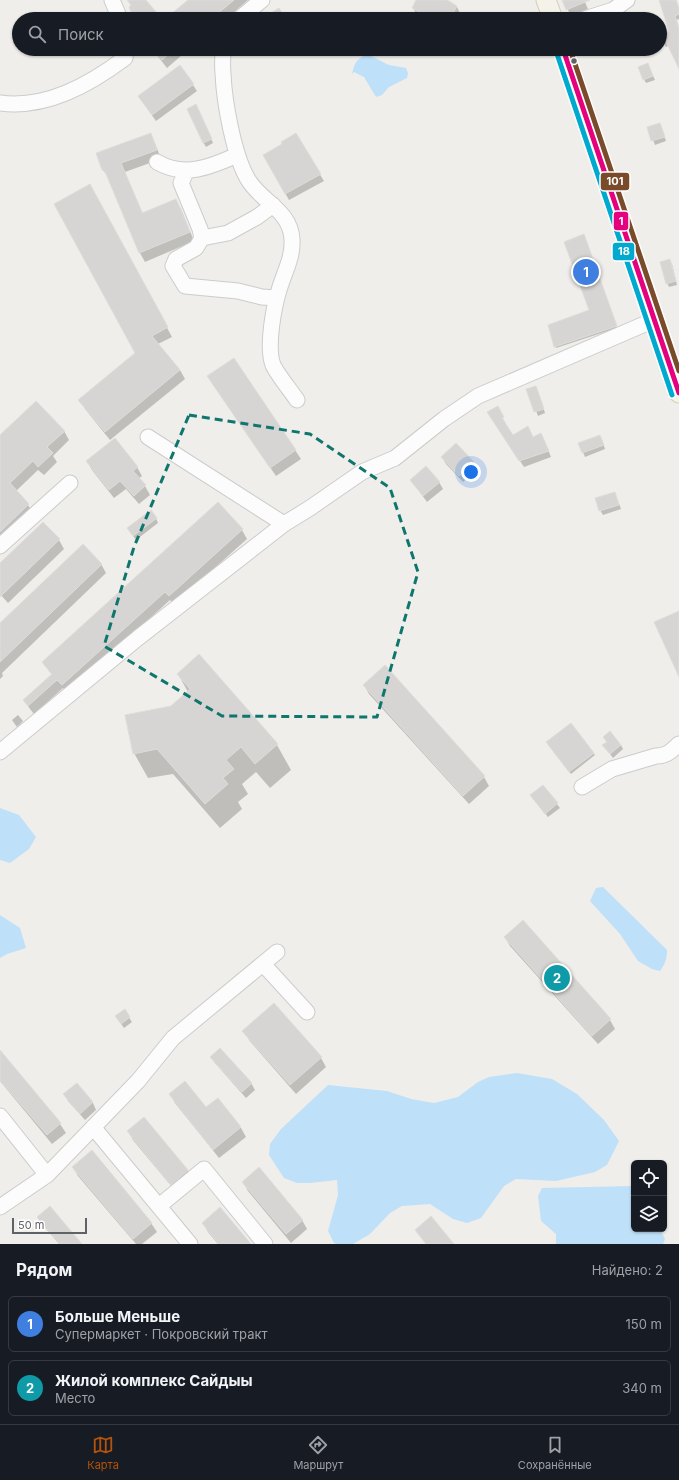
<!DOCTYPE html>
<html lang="ru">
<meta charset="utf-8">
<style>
:root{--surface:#171b24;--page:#20242c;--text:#f1f3f6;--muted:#9ea1a6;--line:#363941;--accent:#b45309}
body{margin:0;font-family:Inter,sans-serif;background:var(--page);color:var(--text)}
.controls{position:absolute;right:12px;bottom:12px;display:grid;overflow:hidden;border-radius:6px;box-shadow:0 1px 3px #0004}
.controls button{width:36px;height:36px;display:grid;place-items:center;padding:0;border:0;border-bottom:1px solid var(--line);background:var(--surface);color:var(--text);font:20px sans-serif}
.scale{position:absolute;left:12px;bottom:10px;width:75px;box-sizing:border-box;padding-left:4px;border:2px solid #5f6368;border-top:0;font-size:11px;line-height:14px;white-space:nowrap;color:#5f6368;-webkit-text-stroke:3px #fff;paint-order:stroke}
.you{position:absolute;left:471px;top:472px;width:14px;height:14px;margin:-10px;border:3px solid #fff;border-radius:50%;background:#1a73e8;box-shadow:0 0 0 6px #1a73e833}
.badge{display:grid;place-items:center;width:26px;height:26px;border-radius:50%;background:var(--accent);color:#fff;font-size:13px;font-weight:700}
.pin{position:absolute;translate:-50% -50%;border:2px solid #fff;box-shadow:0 1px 4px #0006}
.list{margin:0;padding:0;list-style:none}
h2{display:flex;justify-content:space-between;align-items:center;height:52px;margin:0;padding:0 16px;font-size:17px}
h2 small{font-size:13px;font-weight:400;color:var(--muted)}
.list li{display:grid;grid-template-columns:26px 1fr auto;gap:12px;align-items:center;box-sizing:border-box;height:56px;margin:0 8px 8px;padding:0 8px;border:1px solid var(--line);border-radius:6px}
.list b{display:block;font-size:15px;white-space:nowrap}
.list p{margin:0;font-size:13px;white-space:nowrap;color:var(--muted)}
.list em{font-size:13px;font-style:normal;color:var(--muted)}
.icon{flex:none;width:22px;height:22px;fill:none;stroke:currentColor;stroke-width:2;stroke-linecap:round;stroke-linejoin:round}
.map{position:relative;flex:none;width:679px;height:1244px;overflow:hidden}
.search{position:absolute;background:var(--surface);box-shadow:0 1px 3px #0004;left:12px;right:12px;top:12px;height:44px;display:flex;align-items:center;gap:10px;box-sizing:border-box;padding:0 14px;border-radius:22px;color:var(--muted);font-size:15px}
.sheet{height:180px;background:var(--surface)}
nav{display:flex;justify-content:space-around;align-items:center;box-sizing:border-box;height:56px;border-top:1px solid var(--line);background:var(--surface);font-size:11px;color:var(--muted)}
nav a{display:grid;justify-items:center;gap:2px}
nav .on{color:var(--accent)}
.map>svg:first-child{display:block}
.water{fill:#bfe0f9}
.shadow{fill:#0003}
.building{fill:#d6d5d3;stroke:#deddd9}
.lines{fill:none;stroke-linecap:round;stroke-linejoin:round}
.minor-casing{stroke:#cbcccc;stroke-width:17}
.major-casing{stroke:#d7ceb8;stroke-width:21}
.minor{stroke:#fdfcfc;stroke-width:15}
.major{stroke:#f4f2e9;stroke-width:19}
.bus-1-casing{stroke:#fff;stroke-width:8}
.bus-2-casing{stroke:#fff;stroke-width:8}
.bus-3-casing{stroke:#fff;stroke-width:8}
.bus-1{stroke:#e5007d;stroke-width:5}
.bus-2{stroke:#00a9ce;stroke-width:5}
.bus-3{stroke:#7a4b2a;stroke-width:5}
.marked{fill:none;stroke:#0f766e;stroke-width:3;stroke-dasharray:8 5;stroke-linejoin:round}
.bus-dot{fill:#5f6368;stroke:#fff;stroke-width:1.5}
.line-badge{stroke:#fff;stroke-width:1.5}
.badge-label{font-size:11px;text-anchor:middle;font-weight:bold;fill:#fff}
</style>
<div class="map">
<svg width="679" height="1244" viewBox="0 0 679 1244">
<rect width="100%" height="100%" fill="#efeeea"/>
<path class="water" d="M367,54L389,65L406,68L408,73L407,78L389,87L382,95L376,97L364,77L354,72L352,74C355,62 356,60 367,54Z
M0,808L19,815L36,837L29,849L10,863L0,860Z
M603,887L667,950C667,959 665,964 660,971L652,969L638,961L620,934L590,901L596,888Z
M0,915L20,928L26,948L7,954L0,958Z
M517,1073L552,1079L577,1094L604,1120L619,1141L607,1165L595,1172L556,1181L516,1179L504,1186L481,1218L467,1223L453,1219L430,1204L402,1206L390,1213L370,1234L353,1244H336L334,1243L328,1231L338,1195L337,1180L310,1183H297L284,1178L269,1155L270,1144L281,1129L328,1085L387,1091L411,1099L434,1103L458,1097L478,1082L489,1077Z
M633,1186L634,1187V1229H660L665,1239L663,1244H556V1234L541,1221L538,1196L542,1188Z"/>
<path class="shadow" d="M189,0H248L226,19H167Z
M417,0H445L457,7L460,13L457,19H424L417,15L413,8Z
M563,0H584L588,9L571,16Z
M660,0H676L679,8V19L676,20L679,28V67L669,46L666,47L664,43L670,32Z
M152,49H189L167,68Z
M465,49H473L470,52Z
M650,69L655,80L646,83L644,79Z
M193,85L197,91L156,121L139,97Z
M198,110L213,143L206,147L203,142Z
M660,124L666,141L655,145L648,128Z
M150,134L155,143L161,159L125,172L143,214L176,200L181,209L194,241L145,262L140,253L109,178L103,170L97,154Z
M295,135L324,181L289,200L264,156L283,145Z
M94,194L172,337L158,344L180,370L185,379L110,440L85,409L80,400L137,353Z
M585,237L617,328L556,348L555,346L590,311Z
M669,260L672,264L677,285L669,287L667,283Z
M214,386L295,450L301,459L276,476Z
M528,390L538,391L545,413L538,416Z
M497,408L506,424L505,425L512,437L533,438L544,440L551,457L524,467L492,418Z
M64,431L69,440L53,456L57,462L44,475L38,470L16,491L28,505L33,513L0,545V437Z
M602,440L605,449L585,457L579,443Z
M456,444L474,463L477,469L463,482L446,464L442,457Z
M87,461L137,467L142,476L138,479L145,486L150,495L139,504L126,489L114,498L92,470Z
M411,480L439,482L443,489L427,502Z
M615,493L621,509L603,515L600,510Z
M156,518L158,523L136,540L130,532Z
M43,523L59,540L64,549L8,603L0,594V565Z
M242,530L247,539L174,604L170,600L68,693L63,688L34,714L30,709L24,700L52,675L43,663Z
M101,564L106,573L2,673L3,676L0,679V625Z
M385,666L484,777L489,786L469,804L369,694L364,685Z
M178,674L277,745L291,770L270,788L256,772L242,784L248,794L238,802L242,809L220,828L173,774L148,778L134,753L171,707L188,692Z
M18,715L23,721L17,727L12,720Z
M571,724L595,755L571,774L548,744Z
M607,742L621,745L623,749L613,758L604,746Z
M543,786L560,808L548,817L534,799Z
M505,937L610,1020L615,1029L598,1044L510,946Z
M124,1010L132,1022L124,1028L119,1021Z
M244,1031L321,1058L326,1067L296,1094L249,1040Z
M0,1052L60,1124L66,1133L52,1144L0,1081Z
M211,1057L251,1083L255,1090L246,1098L215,1063Z
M76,1084L93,1103L96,1110L85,1120L68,1101L64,1094Z
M170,1094L206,1109L218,1099L241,1128L246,1137L219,1158L175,1103Z
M144,1118L188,1171L193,1180L177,1193L133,1140L128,1131Z
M73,1167L151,1223L157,1232L142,1244H136L78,1176Z
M243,1182L302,1220L307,1229L291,1243L248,1191Z
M38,1218L81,1244H59L42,1224Z
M203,1223L250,1244H218L208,1232Z"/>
<path class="building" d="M127,0H146L162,19H134L129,7L131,5Z
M188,0H234L211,19H165Z
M416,0H447L457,6L450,19H431L412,8Z
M562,0H590L566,10Z
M659,0H676L679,8V14L675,16L679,28V69L666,42L663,43L660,34L669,31Z
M279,8L286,19H261Z
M153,49H175L162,60Z
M648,63L653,76L643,80L638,67Z
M180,65L194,84L152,115L138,96Z
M196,104L212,139L203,143L187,109Z
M660,123L665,137L651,141L647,127Z
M151,133L157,150L121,163L142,213L176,199L190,232L139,253L104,169L102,170L96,153Z
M296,133L321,174L285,194L263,155L282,144L281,142Z
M90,184L168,327L152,336L180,370L105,432L78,400L135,353L54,204Z
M584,234L617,326L554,347L548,325L589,310L564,242Z
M670,259L676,281L666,284L660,262Z
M234,358L296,450L270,468L207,376Z
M536,386L544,409L534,412L526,389Z
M36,401L65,431L47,447L53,453L38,467L33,461L10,483L29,504L0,532V435Z
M498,406L504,417L502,418L513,435L528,426L533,437L541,433L549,451L519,461L487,412Z
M600,435L604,445L582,453L578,443Z
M115,438L138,467L133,471L146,485L134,496L120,481L109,490L86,461Z
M456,443L474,462L459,476L441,457Z
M426,466L440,482L423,496L410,480Z
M615,492L619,505L599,511L595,498Z
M218,502L243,529L169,596L165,592L62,685L57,680L28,706L23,700L52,674L42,662Z
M151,510L157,518L133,536L127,528Z
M43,522L60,539L0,597V563Z
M83,544L102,564L0,662V623Z
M679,611V677L654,622Z
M199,654L278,744L255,764L241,747L226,760L234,769L223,778L228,784L205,804L157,749L133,754L125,715L171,706L190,689L177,674Z
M385,665L485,776L463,796L363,685Z
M571,723L594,753L569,772L546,742Z
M610,731L621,745L610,754L602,745L607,742L603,737Z
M543,785L558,803L545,814L530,795Z
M523,920L611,1019L592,1036L504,937Z
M274,1003L322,1057L290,1085L242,1031Z
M125,1009L130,1017L121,1024L115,1016Z
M220,1048L252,1083L242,1092L210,1057Z
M0,1050L61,1123L47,1135L0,1080Z
M185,1081L206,1107L218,1098L241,1127L213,1150L169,1094Z
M77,1083L93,1102L80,1114L63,1094Z
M144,1117L188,1170L171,1185L127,1131Z
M92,1150L152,1223L133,1239L72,1167Z
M259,1167L303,1220L286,1234L242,1182Z
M50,1206L82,1244H60L37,1217Z
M220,1207L251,1244H219L202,1223Z
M431,1216L454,1244H426L415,1230Z"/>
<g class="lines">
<g class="minor-casing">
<path id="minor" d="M112,0L120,19
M239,19L262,0
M585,19L613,10L627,0
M223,49C223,57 222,65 223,73C224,101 234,158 249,181C263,203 291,211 292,240C293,257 285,271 280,287C274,305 266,347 273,365C277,374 291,391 297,400
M0,103C46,109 89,85 125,58L126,49
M157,162C184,178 211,167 237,155
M187,170L181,183L200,229L202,238L196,248L176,259L173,266L185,286L238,291L262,297L277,298
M202,238L228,233L257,217L273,205
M148,437L284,524
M0,546L70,483
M0,752L138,638L284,524L310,508L362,472L395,458L444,419L478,396L654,320
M582,787L612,769L656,756C667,756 671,751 679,744
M263,964L307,1012
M0,1116L47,1175
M93,1127L190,1244
M159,1206L204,1169L265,1244
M0,1207L47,1175L138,1081L173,1038L277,952"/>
</g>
<g class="major-casing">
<path id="major" d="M546,0L553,19
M563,49L679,393"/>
</g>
<use href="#minor" class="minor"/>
<use href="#major" class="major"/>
<g class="bus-1-casing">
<path id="bus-1" d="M563,49L679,393"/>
</g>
<g class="bus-2-casing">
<path id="bus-2" d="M556,51L672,395"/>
</g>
<g class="bus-3-casing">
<path id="bus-3" d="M570,49L679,371"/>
</g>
<use href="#bus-1" class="bus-1"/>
<use href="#bus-2" class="bus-2"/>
<use href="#bus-3" class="bus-3"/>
</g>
<path class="marked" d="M189,415L310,434L390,488L418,572L377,717L222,716L104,646L134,547Z"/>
<circle class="bus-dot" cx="574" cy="61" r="3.5"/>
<g class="line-badge">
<rect x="600" y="172" width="30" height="19" rx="4" fill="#7a4b2a"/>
<rect x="613" y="211" width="16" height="20" rx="4" fill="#e5007d"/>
<rect x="612" y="242" width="23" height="19" rx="4" fill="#00a9ce"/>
</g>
<g class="badge-label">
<text x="615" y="185">101</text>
<text x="621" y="225">1</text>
<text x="624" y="255">18</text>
</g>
</svg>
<div class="controls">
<button><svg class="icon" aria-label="locate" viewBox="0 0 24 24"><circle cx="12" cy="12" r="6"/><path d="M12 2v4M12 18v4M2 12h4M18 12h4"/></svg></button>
<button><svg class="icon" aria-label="layers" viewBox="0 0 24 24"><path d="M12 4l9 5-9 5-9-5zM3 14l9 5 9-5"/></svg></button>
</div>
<div class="scale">50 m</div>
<div class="you"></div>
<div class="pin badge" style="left:586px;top:272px;background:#3f7fe0">1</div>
<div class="pin badge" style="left:557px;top:978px;background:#0f9aa8">2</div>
<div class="search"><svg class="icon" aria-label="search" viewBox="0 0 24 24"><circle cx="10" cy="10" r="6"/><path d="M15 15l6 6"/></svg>Поиск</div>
</div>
<section class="sheet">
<h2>Рядом<small>Найдено: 2</small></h2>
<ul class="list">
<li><span class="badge" style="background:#3f7fe0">1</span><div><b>Больше Меньше</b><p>Супермаркет · Покровский тракт</p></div><em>150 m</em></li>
<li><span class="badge" style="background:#0f9aa8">2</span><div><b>Жилой комплекс Сайдыы</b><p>Место</p></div><em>340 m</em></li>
</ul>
</section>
<nav>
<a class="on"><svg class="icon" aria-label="map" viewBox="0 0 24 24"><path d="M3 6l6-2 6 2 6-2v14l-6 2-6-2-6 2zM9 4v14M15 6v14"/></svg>Карта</a>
<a><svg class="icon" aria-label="directions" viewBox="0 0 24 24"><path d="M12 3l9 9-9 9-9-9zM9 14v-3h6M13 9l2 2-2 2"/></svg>Маршрут</a>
<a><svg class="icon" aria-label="saved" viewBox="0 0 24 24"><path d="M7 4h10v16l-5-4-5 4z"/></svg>Сохранённые</a>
</nav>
